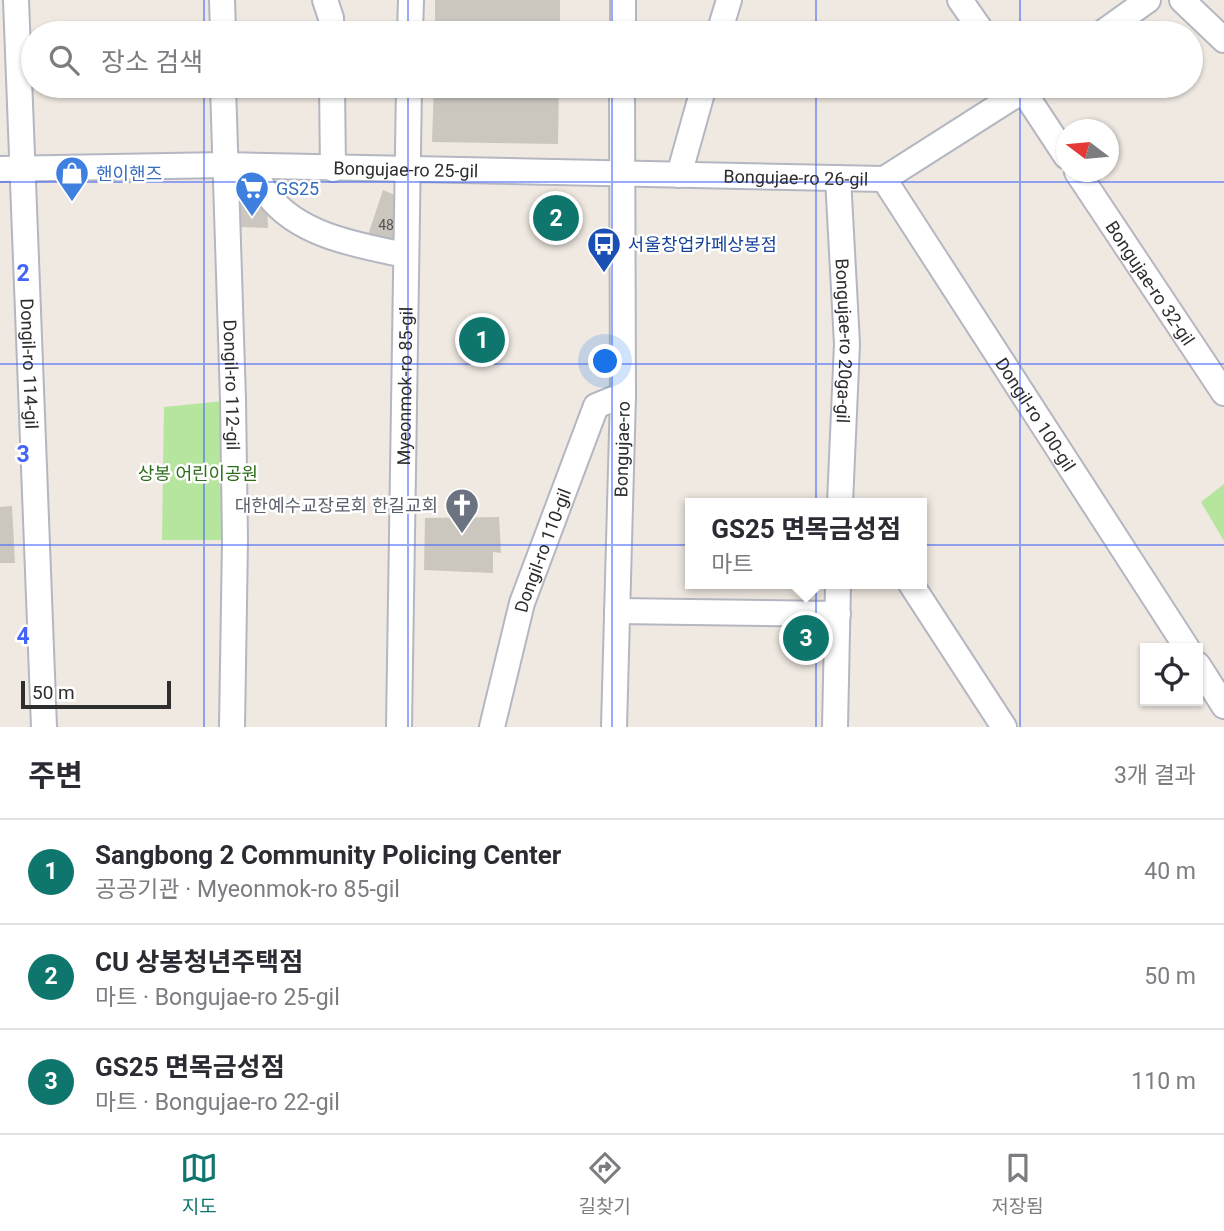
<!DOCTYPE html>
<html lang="ko">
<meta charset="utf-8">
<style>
:root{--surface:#fff;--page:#f7f7f7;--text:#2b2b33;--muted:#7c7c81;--line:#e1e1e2;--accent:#0f766e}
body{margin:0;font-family:Roboto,"Noto Sans KR",sans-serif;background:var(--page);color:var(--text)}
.controls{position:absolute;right:21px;bottom:21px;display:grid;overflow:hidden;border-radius:0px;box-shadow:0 2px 5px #0004}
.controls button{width:63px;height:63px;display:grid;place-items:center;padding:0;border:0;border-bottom:2px solid var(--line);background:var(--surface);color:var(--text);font:35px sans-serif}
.compass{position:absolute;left:1056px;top:119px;width:63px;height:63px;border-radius:50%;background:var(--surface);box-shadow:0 2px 5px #0004;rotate:286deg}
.scale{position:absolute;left:21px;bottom:18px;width:150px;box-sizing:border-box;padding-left:7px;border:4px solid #2e2e2e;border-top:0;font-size:19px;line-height:24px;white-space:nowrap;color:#2e2e2e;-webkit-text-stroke:5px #fff;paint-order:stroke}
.you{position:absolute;left:606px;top:362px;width:24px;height:24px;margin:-18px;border:5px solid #fff;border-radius:50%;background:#1a73e8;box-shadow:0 0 0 10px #1a73e833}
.badge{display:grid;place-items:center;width:46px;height:46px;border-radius:50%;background:var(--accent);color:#fff;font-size:23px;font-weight:700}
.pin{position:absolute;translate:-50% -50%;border:4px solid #fff;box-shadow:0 2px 7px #0006}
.popup{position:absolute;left:685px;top:498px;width:242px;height:91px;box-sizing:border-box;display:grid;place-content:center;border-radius:0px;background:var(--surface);filter:drop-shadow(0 2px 5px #0005);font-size:23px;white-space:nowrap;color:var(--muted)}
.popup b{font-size:26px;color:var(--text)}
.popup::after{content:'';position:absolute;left:50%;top:100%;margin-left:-14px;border:14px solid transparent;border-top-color:var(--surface)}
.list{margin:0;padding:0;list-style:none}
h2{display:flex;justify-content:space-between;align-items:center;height:91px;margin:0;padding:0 28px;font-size:30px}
h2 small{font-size:23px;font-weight:400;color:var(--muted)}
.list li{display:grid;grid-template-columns:46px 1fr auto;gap:21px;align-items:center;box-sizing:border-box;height:105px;padding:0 28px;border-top:2px solid var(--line)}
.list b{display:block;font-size:26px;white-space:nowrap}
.list p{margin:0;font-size:23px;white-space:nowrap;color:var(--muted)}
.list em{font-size:23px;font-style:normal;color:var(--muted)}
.icon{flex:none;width:38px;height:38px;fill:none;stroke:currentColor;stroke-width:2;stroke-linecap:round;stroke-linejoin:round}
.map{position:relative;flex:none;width:1224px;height:727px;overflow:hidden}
.search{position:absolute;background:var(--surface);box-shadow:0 2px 5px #0004;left:21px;right:21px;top:21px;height:77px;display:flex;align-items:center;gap:18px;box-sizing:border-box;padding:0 24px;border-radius:38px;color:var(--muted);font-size:26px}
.sheet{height:406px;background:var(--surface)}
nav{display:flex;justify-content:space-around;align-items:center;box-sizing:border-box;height:98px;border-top:2px solid var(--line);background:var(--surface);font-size:19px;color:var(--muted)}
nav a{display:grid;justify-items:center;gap:4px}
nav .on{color:var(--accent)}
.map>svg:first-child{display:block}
.green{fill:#b6e59e}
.building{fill:#cbc7bf}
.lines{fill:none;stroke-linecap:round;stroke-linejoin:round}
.minor-casing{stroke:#b4b7c1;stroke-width:28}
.minor{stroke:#fff;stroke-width:24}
.grid{fill:none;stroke:#4264fb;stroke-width:2;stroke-opacity:0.55}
.labels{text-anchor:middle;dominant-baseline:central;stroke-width:5;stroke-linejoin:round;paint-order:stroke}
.number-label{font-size:14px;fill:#555452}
.street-label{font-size:18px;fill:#2e2e2e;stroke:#fff}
.shop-label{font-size:18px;fill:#366cbe;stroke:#fff;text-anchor:start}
.transit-label{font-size:18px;fill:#164399;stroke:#fff;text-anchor:start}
.park-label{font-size:18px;fill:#2c6e1b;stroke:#fff}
.worship-label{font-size:18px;fill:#5b616d;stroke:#fff;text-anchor:end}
.grid-label{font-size:23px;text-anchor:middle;font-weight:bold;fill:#4264fb;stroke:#fff;stroke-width:5;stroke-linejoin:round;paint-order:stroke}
</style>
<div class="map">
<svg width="1224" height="727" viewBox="0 0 1224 727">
<rect width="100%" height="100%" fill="#efe9e1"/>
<path class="green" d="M233,400L235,540H162L164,407Z
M1224,484V541L1201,502Z"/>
<path class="building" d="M435,0H560V33H435Z
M434,86H559L558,144L432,142Z
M236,190H254L267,208L268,228L237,227Z
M383,190L402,198L404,212L393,248L367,238Z
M12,506L15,563H0V507Z
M499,517L501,553L493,552V573L424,570L425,518Z"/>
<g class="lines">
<g class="minor-casing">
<g id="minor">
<path id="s1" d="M16,0L44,727"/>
<path d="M222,0L223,33"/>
<path d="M325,0L331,18V33"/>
<path d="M960,0L983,33"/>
<path d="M1182,0L1224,40"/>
<path d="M410,33L411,0"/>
<path d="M623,33V0"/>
<path d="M719,33L729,0"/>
<path d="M1102,33L1148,0"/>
<path id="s2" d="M223,86L233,400L235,540L232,727"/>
<path d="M332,86L333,169"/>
<path d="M1020,86L1066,156"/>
<path d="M252,166C257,175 261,187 268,195C299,236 358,245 405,255"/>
<path id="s3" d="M0,169L224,165L884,179L1030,86"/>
<path id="s4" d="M1077,172L1224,393"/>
<path d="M679,175L704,86"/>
<path id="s5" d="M838,178L847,344L840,503"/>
<path id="s6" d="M884,179L1187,648"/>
<path d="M911,584L1004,727"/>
<path d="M617,611L838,614"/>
<path d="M1198,665L1224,706"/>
<path id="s7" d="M399,727L409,86"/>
<path id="s8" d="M492,727L522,603L596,406L623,395"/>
<path id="s9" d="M614,727L623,395L622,86"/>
<path d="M835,727L838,584"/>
</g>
</g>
<use href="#minor" class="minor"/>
</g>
<path class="grid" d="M204,0V33M408,0V33M612,0V33M816,0V33M1020,0V33M204,86V727M408,86V727M612,86V727M816,86V727M1020,86V727M0,182H1224M0,364H1224M0,545H1224"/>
<defs>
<g id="shop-pin" transform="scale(1.75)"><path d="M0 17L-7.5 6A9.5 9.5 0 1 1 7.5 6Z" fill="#3f7fe0" stroke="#fff"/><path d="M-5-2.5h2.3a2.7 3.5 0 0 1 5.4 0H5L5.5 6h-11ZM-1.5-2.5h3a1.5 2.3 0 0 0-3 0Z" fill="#fff"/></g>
<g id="supermarket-pin" transform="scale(1.75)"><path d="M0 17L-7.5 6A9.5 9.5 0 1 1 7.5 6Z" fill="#3f7fe0" stroke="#fff"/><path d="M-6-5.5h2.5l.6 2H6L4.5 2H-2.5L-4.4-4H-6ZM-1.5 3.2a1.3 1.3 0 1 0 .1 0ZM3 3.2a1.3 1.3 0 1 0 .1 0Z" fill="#fff"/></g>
<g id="bus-pin" transform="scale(1.75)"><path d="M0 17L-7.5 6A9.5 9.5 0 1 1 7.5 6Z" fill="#1a4fb4" stroke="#fff"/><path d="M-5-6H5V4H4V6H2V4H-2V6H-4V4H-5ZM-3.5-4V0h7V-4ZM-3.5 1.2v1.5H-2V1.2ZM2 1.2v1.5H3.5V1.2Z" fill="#fff"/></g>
<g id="church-pin" transform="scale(1.75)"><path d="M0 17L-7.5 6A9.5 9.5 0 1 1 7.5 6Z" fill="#6b7280" stroke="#fff"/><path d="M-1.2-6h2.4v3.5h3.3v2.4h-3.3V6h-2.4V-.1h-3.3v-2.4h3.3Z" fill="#fff"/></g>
</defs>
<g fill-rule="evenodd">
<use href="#shop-pin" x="72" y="173"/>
<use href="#supermarket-pin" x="252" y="188"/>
<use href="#bus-pin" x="604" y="244"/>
<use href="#church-pin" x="462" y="505"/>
</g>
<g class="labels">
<g class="number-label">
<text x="386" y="225">48</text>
</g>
<g class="street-label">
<text stroke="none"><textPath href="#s3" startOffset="406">Bongujae-ro 25-gil</textPath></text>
<text stroke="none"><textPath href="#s3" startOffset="796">Bongujae-ro 26-gil</textPath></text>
<text stroke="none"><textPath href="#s4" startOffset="133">Bongujae-ro 32-gil</textPath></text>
<text stroke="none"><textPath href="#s5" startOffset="163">Bongujae-ro 20ga-gil</textPath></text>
<text stroke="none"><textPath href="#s1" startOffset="364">Dongil-ro 114-gil</textPath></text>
<text stroke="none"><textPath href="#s2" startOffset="299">Dongil-ro 112-gil</textPath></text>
<text stroke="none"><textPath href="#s7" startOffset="341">Myeonmok-ro 85-gil</textPath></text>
<text stroke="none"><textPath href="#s6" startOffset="280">Dongil-ro 100-gil</textPath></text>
<text stroke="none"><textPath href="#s9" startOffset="278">Bongujae-ro</textPath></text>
<text stroke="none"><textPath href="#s8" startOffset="184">Dongil-ro 110-gil</textPath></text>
</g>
<g class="shop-label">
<text x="96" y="173">핸이핸즈</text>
<text x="276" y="188">GS25</text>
</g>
<g class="transit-label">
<text x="628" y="244">서울창업카페상봉점</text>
</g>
<g class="park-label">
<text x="198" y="473">상봉 어린이공원</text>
</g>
<g class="worship-label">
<text x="438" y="505">대한예수교장로회 한길교회</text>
</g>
</g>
<g class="grid-label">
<text x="23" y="281">2</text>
<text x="23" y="462">3</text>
<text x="23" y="644">4</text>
</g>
</svg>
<div class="controls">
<button><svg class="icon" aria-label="locate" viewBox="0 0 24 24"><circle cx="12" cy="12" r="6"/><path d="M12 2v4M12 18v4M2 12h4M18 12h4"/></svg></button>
</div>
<svg class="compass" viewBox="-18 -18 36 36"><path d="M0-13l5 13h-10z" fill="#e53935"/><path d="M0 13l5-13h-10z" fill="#7c7c81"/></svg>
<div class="scale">50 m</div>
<div class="you"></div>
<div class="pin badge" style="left:482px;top:340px">1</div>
<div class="pin badge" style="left:556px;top:218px">2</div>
<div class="pin badge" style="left:806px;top:638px">3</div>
<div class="popup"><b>GS25 면목금성점</b>마트</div>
<div class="search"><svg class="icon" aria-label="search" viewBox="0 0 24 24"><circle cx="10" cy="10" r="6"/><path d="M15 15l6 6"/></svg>장소 검색</div>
</div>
<section class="sheet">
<h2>주변<small>3개 결과</small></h2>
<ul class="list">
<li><span class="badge">1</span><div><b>Sangbong 2 Community Policing Center</b><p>공공기관 · Myeonmok-ro 85-gil</p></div><em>40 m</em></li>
<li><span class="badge">2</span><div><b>CU 상봉청년주택점</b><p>마트 · Bongujae-ro 25-gil</p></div><em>50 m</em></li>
<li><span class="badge">3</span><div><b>GS25 면목금성점</b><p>마트 · Bongujae-ro 22-gil</p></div><em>110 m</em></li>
</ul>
</section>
<nav>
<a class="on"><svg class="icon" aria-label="map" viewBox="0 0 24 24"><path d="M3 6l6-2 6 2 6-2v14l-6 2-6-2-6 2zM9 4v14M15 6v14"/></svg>지도</a>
<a><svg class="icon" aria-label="directions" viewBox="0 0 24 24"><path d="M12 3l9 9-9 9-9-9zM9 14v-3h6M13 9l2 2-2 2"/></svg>길찾기</a>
<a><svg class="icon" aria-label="saved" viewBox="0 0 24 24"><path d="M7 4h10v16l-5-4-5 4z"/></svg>저장됨</a>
</nav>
